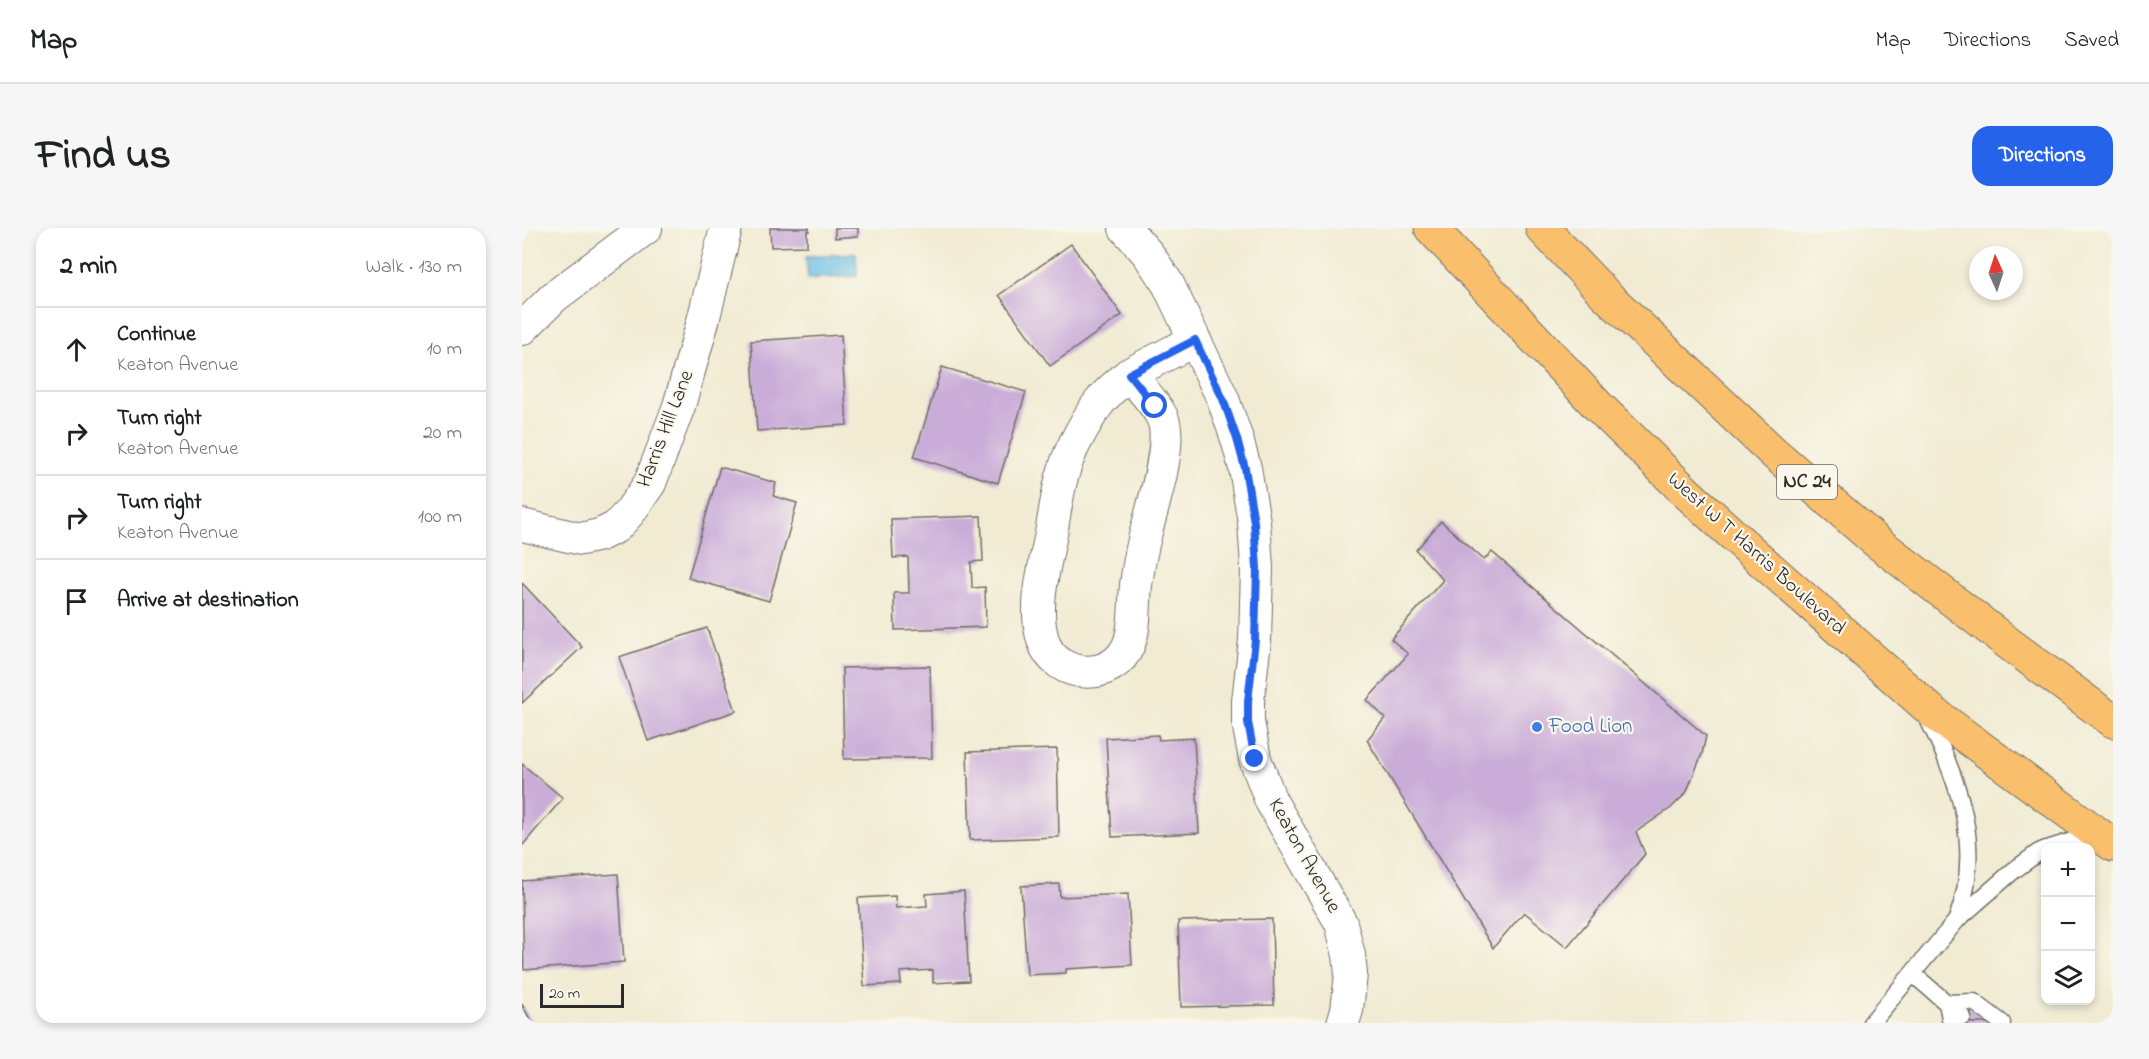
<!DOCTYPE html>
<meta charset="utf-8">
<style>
:root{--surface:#fff;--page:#f6f6f6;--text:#202124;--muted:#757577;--line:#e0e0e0;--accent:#2563eb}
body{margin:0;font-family:"Indie Flower",sans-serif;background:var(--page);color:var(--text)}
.controls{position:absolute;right:18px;bottom:18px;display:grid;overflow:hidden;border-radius:12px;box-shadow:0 3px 9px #0003}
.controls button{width:54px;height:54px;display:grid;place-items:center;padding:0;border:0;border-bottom:2px solid var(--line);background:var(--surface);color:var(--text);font:30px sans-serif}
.compass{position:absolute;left:1447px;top:18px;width:54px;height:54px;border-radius:50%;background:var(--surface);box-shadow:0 3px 9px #0003;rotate:357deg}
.scale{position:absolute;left:18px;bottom:15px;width:84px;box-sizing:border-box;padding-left:6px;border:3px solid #2b2b2b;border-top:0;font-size:16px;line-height:21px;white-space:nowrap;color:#2b2b2b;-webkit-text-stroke:4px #fbf7ec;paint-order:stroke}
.stop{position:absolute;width:18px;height:18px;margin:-14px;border:4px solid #2563eb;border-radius:50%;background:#fff}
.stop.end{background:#2563eb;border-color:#fff;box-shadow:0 2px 6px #0008}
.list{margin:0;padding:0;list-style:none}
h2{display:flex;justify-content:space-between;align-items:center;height:78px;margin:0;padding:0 24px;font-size:26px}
h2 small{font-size:20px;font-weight:400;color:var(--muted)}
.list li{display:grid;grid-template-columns:39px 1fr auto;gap:18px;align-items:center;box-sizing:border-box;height:84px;padding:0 24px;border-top:2px solid var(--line)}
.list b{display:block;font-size:22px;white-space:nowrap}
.list p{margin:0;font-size:20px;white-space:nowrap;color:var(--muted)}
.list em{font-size:20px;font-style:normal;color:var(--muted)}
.icon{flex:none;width:33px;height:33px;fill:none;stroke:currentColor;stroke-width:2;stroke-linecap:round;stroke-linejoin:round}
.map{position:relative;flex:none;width:1591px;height:795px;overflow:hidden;border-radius:18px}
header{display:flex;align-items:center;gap:36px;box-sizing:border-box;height:84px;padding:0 30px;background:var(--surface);border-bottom:2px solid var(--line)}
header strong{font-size:28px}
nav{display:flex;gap:33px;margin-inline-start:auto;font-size:21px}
.intro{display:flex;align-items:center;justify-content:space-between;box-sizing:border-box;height:144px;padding:0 36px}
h1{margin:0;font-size:42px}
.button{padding:15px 27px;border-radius:18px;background:var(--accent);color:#fff;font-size:21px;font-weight:700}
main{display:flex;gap:36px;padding:0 36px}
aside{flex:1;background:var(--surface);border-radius:18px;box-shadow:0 3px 9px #0003}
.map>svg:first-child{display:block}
.water{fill:#67bee4;stroke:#497488;stroke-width:1.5}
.building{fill:#c9acd8}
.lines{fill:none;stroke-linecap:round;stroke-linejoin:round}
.service-casing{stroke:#706e66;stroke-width:19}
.minor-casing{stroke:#706e66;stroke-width:34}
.primary-casing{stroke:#706e66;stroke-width:35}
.service{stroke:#fff;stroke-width:16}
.minor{stroke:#fff;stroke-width:32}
.primary{stroke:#f9bf6d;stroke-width:33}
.route{stroke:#2563eb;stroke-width:8}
.shop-dot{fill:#3f7fe0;stroke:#fbf7ec;stroke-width:2}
.labels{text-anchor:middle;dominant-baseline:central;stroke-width:4.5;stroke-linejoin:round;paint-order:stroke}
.shield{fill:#fbf7ec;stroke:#696865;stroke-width:1.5}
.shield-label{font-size:20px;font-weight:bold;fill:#2b2b2b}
.street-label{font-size:21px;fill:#2b2b2b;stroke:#fbf7ec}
.shop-label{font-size:21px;fill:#366cbe;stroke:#fbf7ec;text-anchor:start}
</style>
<header>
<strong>Map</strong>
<nav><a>Map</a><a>Directions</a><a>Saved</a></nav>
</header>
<div class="intro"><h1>Find us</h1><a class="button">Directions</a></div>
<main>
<aside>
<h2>2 min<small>Walk · 130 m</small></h2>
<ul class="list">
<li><svg class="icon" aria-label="ahead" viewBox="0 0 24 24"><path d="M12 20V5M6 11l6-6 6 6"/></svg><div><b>Continue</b><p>Keaton Avenue</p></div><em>10 m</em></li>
<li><svg class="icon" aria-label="right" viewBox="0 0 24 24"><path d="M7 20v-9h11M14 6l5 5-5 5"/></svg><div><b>Turn right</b><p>Keaton Avenue</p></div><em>20 m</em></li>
<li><svg class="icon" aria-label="right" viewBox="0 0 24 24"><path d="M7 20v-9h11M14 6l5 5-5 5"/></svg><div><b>Turn right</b><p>Keaton Avenue</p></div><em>100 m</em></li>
<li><svg class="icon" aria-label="arrive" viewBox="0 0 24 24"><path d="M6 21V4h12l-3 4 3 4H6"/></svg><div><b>Arrive at destination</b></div></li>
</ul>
</aside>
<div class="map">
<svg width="1591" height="795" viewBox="0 0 1591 795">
<rect width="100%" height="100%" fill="#fbf7ec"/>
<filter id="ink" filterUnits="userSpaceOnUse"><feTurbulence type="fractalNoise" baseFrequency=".0167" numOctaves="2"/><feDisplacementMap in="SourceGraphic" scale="12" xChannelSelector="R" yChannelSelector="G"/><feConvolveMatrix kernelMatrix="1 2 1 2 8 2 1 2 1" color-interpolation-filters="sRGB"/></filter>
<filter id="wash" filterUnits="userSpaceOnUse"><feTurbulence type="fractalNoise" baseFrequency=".008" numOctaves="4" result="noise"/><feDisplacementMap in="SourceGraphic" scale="24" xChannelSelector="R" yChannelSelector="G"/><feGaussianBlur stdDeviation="1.35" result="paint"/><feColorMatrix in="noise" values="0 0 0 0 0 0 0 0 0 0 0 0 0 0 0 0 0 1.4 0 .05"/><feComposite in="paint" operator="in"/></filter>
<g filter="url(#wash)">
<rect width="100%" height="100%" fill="#f1ebd3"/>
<path class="water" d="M334,25L335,48L286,51L284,28Z"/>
<g id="blocks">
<path class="building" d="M248,0H287V3H285V18L249,19Z
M313,0H336V8L313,10Z
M549,16L600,87L528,138L477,67Z
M319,107L325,197L235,203L229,113Z
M420,139L504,164L476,255L392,229Z
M198,239L254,255L251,268L275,275L247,373L166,350Z
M459,288L461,333L449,334L450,360L463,359L464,399L373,402L372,365H387L386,329L371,330L369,291Z
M919,293L962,332L970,324L1184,508L1180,526L1164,565L1149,580L1114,604L1123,626L1045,719L1002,684L971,720L845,512L863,490L845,472L886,426L869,411L921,352L894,322Z
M0,355L60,419L0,475Z
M185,400L214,483L126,513L97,429Z
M408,438L410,530L322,531L320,440Z
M636,507L637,512L672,510L677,605L590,609L584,510Z
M535,521L537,609L448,612L445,524Z
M0,536L41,570L0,618Z
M96,646L102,734L2,742L0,653Z
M537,656L538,669L606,666L610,737L544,741V745L505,747L499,658Z
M442,663L447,753L411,755V742L378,744L379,756L342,758L336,670L373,668L374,680L405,678L404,666Z
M750,691L752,777L659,779L656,693Z
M0,776L10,795H0Z
M1448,778L1471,795H1436Z"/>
</g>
</g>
<g filter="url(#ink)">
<use href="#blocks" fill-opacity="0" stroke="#706e66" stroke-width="1.5"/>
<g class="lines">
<g class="service-casing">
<path id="service" d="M1405,489C1437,553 1462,620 1435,691
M1528,620L1575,605
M1391,746L1441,789
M1349,795L1435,692L1491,643L1517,624L1524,621
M1429,795L1425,775L1452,774L1480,795"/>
</g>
<g class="minor-casing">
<path id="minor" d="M603,0L626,26L646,56L701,171L715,211L723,240L732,294L735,340L733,412L726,473V494L733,531L749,573L819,695L827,727L829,746L825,782L821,795
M0,101L32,69L124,0
M607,146C618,160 632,173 640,189C652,213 630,280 623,308C619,324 616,341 614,357C612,376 614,398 607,416C592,455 533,452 521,412C510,377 524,335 530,300C535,270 539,241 554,213C561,200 568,186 577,175C585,164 597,155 607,146Z
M607,146L673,112
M0,297L59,311L78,307L94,299L107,285L128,255L157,178L180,97L204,0"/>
</g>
<g class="primary-casing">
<path id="primary" d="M909,0L1076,178L1165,265L1232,326L1413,486L1591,617
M1020,0L1084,67L1252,225L1355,314L1482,412L1591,493"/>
</g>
<use href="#service" class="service"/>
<use href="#minor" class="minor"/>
<use href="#primary" class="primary"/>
</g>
</g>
<g class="lines" filter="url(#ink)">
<path class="route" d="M633,178L607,146L673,112L701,171L715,211L723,240L732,294L735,340L733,412L726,473V494L733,531"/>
</g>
<circle class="shop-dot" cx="1015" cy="499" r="6"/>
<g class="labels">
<rect class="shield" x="1255" y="237" width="60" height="34" rx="4.5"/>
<g class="shield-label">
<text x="1285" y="254">NC 24</text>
</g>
<g class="street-label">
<text transform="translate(144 201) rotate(-69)">Harris Hill Lane</text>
<text transform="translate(1234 326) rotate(42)">West W T Harris Boulevard</text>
<text transform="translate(782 628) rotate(61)">Keaton Avenue</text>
</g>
<g class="shop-label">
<text x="1027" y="499">Food Lion</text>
</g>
</g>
</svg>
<div class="controls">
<button>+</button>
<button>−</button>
<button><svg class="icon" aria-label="layers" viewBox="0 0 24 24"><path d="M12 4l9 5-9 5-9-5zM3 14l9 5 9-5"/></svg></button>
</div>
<svg class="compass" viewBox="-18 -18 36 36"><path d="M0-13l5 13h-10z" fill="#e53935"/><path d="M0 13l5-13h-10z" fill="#757577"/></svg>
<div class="scale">20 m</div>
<div class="stop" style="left:633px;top:178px"></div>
<div class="stop end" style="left:733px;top:531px"></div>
</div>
</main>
